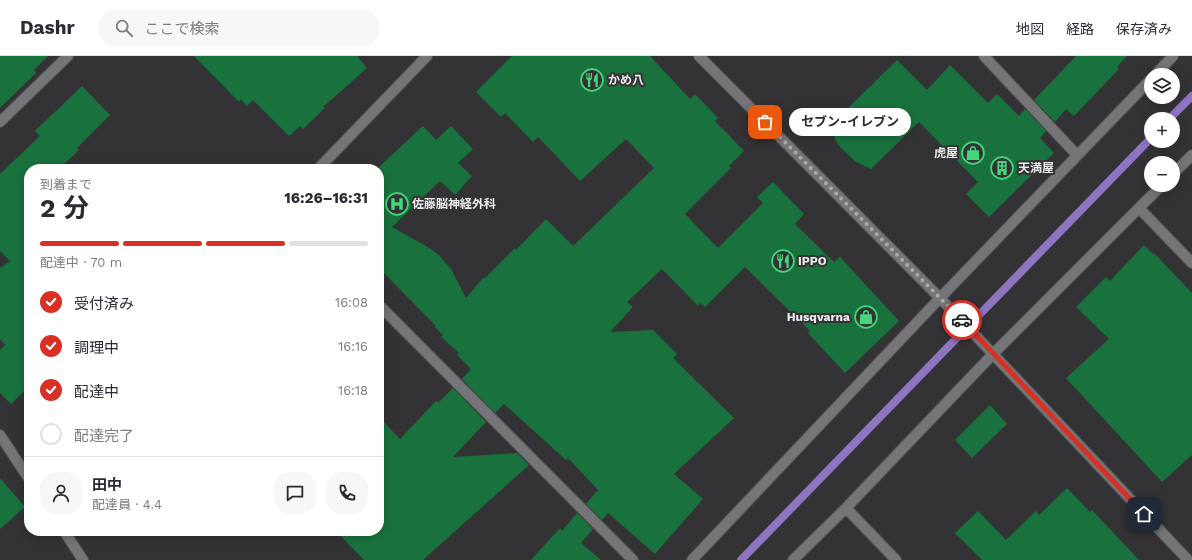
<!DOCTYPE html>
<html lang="ja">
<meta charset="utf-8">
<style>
:root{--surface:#fff;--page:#f7f7f7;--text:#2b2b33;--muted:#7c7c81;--line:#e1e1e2;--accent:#d93025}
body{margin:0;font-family:"Work Sans","Noto Sans JP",sans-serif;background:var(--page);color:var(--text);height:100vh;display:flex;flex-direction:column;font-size:15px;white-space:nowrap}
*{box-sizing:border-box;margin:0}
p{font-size:13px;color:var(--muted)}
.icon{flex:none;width:22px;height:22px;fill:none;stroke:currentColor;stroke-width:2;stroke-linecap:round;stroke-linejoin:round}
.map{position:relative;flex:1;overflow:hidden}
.side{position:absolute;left:24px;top:108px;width:360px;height:372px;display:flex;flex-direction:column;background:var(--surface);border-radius:16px;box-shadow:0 2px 10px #0003}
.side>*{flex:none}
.controls{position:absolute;left:1144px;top:12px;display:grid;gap:8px}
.controls a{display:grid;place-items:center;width:36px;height:36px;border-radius:50%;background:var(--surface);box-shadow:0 2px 10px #0003;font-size:20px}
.pin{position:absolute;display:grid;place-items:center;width:34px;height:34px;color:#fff;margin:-17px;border-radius:8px;box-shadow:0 2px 6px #0006}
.courier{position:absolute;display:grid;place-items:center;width:40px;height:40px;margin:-20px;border:3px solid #d93025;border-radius:50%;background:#fff;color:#222;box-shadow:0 1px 5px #0007}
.bubble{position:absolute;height:28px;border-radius:14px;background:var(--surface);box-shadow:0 2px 10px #0003;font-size:13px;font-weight:700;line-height:28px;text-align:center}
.overview em{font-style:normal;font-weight:700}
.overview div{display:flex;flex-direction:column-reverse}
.overview{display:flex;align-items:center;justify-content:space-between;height:68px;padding:0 16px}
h1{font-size:26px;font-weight:700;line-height:30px}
.bar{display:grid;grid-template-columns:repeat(4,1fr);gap:6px 4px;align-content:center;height:48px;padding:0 16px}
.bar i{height:5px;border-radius:3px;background:var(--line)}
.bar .selected{background:var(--accent)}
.bar p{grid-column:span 4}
.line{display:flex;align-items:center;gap:10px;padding:0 16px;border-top:1px solid var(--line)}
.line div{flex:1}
.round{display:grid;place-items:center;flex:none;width:42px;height:42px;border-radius:16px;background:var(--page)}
ol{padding:0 16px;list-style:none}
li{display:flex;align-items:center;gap:12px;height:44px}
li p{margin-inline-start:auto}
li .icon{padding:4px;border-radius:50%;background:var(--accent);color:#fff;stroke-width:4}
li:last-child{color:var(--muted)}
li i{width:22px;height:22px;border:2px solid var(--line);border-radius:50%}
header{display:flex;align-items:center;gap:24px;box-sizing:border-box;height:56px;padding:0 20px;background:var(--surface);border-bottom:1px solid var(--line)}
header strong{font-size:19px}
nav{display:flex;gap:22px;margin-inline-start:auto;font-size:14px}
.search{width:280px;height:36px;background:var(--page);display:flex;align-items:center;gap:10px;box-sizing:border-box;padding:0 14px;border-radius:16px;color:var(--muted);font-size:15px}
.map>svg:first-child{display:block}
</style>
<header>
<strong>Dashr</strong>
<div class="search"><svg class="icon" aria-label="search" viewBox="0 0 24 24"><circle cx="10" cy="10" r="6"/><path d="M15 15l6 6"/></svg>ここで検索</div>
<nav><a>地図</a><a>経路</a><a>保存済み</a></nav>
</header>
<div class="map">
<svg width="1192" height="504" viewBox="0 0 1192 504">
<rect width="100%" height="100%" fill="#333235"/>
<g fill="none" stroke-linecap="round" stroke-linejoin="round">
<!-- stream -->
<path stroke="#8f74c2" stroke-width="8" d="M 1169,63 L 1192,40
M 741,504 L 1151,82"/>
</g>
<!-- building -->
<path fill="#19723d" d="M 0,0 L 48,0 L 34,14 L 36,17 L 0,52 Z
M 194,0 L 357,0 L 367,12 L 323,51 L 325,52 L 303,73 L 300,70 L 289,80 L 253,44 L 247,50 L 241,43 L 239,46 Z
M 512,0 L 650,0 L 690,43 L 695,38 L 718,62 L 715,65 L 744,95 L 729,110 L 731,112 L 685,158 L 718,192 L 763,147 L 757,141 L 773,126 L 804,158 L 795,168 L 834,206 L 840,201 L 899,265 L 845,317 L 808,277 L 810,275 L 745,211 L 705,251 L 700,247 L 698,250 L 662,213 L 627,246 L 633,251 L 610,276 L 653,274 L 677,298 L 673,302 L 734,362 L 674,418 L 703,443 L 655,498 L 608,457 L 602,464 L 586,448 L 598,434 L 568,402 L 566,404 L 504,348 L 495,357 L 462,323 L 471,313 L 457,299 L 459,297 L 441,281 L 443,279 L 435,271 L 436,270 L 379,212 L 379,111 L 423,70 L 436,84 L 451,70 L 473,93 L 458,107 L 472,120 L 455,139 L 440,125 L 392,171 L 431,193 L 439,199 L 451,213 L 466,242 L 483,222 L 484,223 L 515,192 L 516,194 L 546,163 L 573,190 L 654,112 L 626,83 L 580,125 L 538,81 L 533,86 L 505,57 L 501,61 L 476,36 Z
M 1076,0 L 1127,0 L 1117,11 L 1119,13 L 1074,60 L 1066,53 L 1055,66 L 1034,44 Z
M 897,4 L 927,34 L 950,9 L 988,47 L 997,38 L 1019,60 L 1025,53 L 1046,75 L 1040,82 L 1054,97 L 989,161 L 966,138 L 978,126 L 919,66 L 871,113 L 856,106 L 840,91 L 835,83 L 831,69 Z
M 82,30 L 110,59 L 77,92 L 79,94 L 59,113 L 29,113 L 29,330 L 11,348 L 0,337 L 0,294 L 5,289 L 0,283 L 0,212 L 10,205 L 0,195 L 0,118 L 40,80 L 35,75 Z
M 1144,189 L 1153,198 L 1154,197 L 1192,237 L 1192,399 L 1162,426 L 1066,322 L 1109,283 L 1076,251 L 1106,221 L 1110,225 Z
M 453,332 L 486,366 L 453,401 L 517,397 L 529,409 L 423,504 L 364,504 L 336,475 L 379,475 L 379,361 L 400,383 L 436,345 L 438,347 Z
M 990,349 L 1007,368 L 972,402 L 955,384 Z
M 0,422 L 25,451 L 0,473 Z
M 1067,432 L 1090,456 L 1092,454 L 1139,504 L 982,504 L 955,477 L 978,455 L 1006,484 L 1036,455 L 1039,459 Z
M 577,457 L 593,473 L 581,487 L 601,504 L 531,504 L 560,472 L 562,475 Z"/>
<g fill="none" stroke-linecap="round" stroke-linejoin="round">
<!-- minor casing -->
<g stroke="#504f52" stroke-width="12">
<path id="minor" d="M 699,0 L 940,242 L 1188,504
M 984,0 L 1077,99
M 1155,19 L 1173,0
M 0,66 L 68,0
M 318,113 L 427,0
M 1173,118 L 1192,99
M 1139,152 L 1192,207
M 379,249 L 633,504
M 0,379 L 29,423
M 846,452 L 896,504
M 64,475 L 83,504
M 692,504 L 940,242 L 1151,23
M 793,504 L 846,452 L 993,298 L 1162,129"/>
</g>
<!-- minor -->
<use href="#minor" stroke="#757476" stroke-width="10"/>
</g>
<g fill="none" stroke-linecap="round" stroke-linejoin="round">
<!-- done -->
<path stroke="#aaaaab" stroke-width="4" stroke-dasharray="0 7.2" d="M 765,66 L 962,264"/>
<!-- route -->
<path stroke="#d93025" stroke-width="5" d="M 962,264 L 1144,458"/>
</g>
<!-- icons -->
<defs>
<g id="restaurant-ring" transform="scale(1.15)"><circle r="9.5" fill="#333235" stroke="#43d77b" stroke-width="1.5"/><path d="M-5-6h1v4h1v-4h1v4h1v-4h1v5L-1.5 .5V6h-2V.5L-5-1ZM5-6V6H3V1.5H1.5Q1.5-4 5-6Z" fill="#43d77b"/></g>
<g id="shop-ring" transform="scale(1.15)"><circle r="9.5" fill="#333235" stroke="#43d77b" stroke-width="1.5"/><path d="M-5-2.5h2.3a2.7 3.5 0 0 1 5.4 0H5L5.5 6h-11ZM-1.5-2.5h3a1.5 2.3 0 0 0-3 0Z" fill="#43d77b"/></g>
<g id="building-ring" transform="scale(1.15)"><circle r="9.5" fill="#333235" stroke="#43d77b" stroke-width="1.5"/><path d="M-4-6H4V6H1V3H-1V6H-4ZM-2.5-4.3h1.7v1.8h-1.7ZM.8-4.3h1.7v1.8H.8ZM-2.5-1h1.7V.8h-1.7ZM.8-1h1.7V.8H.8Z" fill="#43d77b"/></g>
<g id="hospital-ring" transform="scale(1.15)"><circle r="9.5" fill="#333235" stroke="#43d77b" stroke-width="1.5"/><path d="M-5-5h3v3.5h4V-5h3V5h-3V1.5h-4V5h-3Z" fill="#43d77b"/></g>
</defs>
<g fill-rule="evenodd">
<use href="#restaurant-ring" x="592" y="24"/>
<use href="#shop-ring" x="973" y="97"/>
<use href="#building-ring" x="1002" y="112"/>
<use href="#hospital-ring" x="397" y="148"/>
<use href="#restaurant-ring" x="783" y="205"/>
<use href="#shop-ring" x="866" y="261"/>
</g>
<g text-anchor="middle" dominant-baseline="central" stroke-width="4" stroke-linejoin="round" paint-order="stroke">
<!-- poi labels -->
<g font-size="12" font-weight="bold" fill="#eaeaeb" stroke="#333235" text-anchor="start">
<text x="608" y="24">かめ八</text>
<text x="958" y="97" text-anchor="end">虎屋</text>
<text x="1018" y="112">天満屋</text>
<text x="412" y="148">佐藤脳神経外科</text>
<text x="798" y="205">IPPO</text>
<text x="850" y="261" text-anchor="end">Husqvarna</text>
</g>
</g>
</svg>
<div class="controls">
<a><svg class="icon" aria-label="layers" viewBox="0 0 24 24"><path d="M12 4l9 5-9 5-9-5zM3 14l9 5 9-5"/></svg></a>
<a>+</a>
<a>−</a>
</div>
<div class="pin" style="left:765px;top:66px;background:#ea580c"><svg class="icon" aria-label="bag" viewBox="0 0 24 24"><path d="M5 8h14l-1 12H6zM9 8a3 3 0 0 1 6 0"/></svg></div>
<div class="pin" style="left:1144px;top:458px;background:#1f2937"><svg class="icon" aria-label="home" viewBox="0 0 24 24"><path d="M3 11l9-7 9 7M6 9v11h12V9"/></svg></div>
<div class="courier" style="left:962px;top:264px"><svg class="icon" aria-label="car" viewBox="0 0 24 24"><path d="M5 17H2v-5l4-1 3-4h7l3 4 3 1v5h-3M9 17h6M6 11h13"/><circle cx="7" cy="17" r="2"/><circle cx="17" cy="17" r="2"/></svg></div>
<div class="bubble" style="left:789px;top:52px;width:122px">セブン-イレブン</div>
<section class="side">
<div class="overview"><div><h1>2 分</h1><p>到着まで</p></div><em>16:26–16:31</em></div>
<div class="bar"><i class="selected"></i><i class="selected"></i><i class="selected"></i><i></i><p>配達中 · 70 m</p></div>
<ol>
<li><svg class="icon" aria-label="check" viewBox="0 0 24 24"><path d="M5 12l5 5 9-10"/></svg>受付済み<p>16:08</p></li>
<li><svg class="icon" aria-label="check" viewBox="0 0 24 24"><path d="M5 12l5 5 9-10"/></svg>調理中<p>16:16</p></li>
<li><svg class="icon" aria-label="check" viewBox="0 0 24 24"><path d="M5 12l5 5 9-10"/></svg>配達中<p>16:18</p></li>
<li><i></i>配達完了</li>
</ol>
<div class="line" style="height:72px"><a class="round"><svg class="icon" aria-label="person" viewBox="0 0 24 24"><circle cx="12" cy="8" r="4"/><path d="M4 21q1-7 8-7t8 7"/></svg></a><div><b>田中</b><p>配達員 · 4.4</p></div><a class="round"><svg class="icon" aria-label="chat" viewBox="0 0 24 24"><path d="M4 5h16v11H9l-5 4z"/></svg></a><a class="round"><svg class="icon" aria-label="phone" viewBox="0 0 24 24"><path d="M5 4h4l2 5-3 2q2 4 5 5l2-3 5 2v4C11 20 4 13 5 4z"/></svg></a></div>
</section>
</div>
